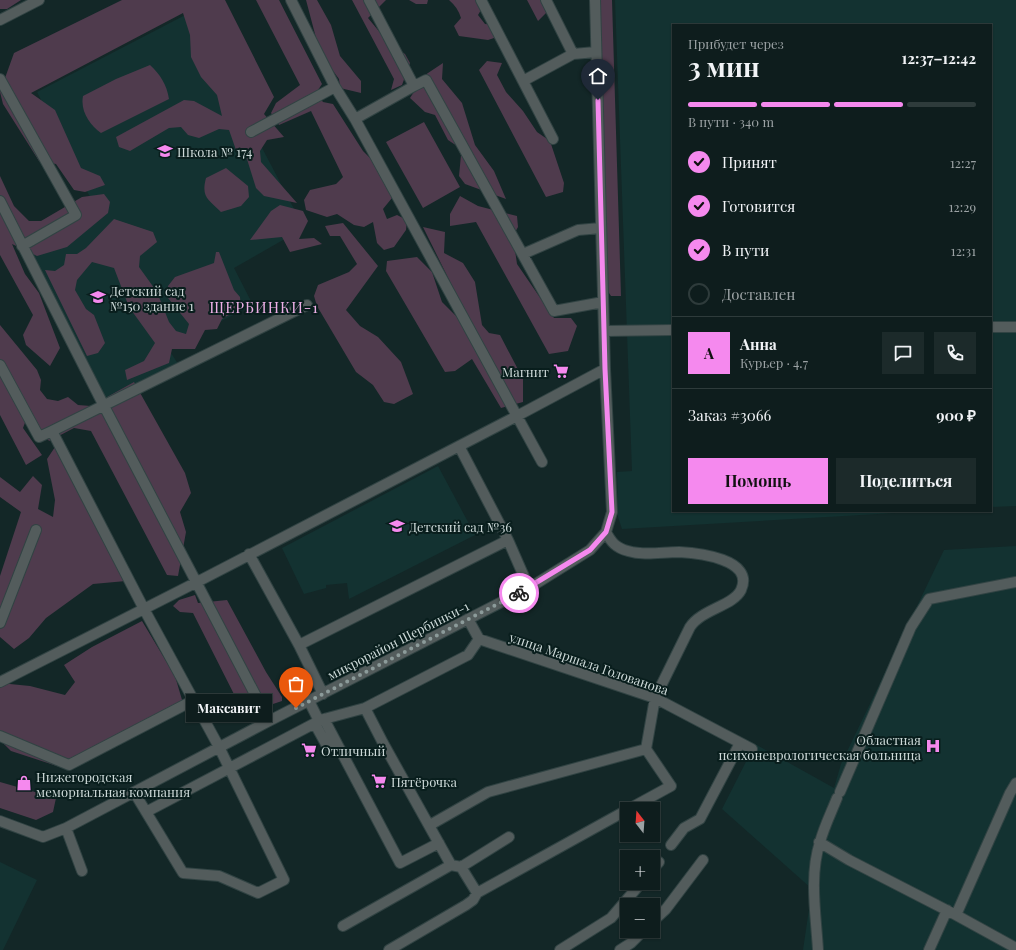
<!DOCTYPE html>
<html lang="ru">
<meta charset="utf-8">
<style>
:root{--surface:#0e1d1d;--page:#1c2a2a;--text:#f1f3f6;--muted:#9ba2a4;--line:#2e3b3b;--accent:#f589ee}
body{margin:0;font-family:"Playfair Display",serif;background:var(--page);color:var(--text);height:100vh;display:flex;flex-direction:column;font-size:15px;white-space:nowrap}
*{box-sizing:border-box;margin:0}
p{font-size:13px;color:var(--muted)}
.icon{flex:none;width:22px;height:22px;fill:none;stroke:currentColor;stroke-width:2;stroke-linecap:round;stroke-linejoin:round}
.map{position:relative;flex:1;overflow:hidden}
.details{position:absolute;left:672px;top:24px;width:320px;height:488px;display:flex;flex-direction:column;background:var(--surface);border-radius:0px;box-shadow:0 1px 3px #0004,0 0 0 1px var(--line)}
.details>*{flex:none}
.needle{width:26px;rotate:343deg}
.tools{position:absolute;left:620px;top:802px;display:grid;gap:8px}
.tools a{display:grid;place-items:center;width:40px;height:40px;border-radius:0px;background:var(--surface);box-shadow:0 1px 3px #0004,0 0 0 1px var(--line);font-size:20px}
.pin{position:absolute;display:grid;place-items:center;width:34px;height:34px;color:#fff;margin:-41px -17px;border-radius:50% 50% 50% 0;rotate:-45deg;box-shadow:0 0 4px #0007}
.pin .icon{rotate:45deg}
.courier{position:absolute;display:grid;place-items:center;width:40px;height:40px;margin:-20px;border:3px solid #f589ee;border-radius:50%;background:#fff;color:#222;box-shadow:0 1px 5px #0007}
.bubble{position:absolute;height:28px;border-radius:0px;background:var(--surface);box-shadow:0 1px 3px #0004,0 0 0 1px var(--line);font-size:13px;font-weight:700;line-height:28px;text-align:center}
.head em{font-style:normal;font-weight:700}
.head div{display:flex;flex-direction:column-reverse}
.head{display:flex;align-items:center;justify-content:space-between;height:68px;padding:0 16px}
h1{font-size:26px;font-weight:700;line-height:30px}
.bar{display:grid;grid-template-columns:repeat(4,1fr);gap:6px 4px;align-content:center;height:48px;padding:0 16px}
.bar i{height:5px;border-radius:3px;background:var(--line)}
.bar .current{background:var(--accent)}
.bar p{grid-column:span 4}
.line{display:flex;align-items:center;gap:10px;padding:0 16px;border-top:1px solid var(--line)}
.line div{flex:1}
.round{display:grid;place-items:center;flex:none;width:42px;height:42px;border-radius:0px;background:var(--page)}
ol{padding:0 16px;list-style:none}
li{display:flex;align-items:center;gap:12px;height:44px}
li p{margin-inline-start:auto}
li .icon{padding:4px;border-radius:50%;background:var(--accent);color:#111;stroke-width:4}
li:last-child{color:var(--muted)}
li i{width:22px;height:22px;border:2px solid var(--line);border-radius:50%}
.cta{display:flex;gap:8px;margin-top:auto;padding:8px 16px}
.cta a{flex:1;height:46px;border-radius:0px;background:var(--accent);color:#111;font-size:16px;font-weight:700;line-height:46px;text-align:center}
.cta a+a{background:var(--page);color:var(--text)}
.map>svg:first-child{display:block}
</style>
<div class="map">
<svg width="1016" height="950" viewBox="0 0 1016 950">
<rect width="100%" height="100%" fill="#132727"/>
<!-- built -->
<path fill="#133231" d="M 615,0 L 1016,0 L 1016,506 L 991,507 L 991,25 L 673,25 L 673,511 L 929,511 L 622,529 L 618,517 L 617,472 L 632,471 Z
M 191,12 L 304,228 L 234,268 L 253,305 L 168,348 L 178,364 L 107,400 L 27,247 L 96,209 L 37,92 Z
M 438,466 L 475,535 L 349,599 L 347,583 L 326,585 L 326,588 L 304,594 L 282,548 Z
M 1016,546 L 1016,950 L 803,950 L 812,889 L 722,809 L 755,744 L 834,788 L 841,764 L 944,550 Z
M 0,862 L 37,880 L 3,950 L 0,950 Z"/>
<!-- green -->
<path fill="#4f3b4d" d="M 0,0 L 21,0 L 7,9 L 0,9 Z
M 122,0 L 225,0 L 274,97 L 264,114 L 284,137 L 267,140 L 260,151 L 261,162 L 297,203 L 264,196 L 256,188 L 246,156 L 236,150 L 229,130 L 219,129 L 199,138 L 188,135 L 181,127 L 169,128 L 130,151 L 119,147 L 116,137 L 184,100 L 194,101 L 222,116 L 217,95 L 201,77 L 191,57 L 190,35 L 183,13 L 31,93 L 55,110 L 81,168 L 100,176 L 105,185 L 85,192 L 74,190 L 56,164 L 39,161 L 3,104 L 0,92 L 14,53 Z
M 256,0 L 279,0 L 322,84 L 316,93 L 323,102 L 333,104 L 363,151 L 394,182 L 396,193 L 383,209 L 387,219 L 397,215 L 407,220 L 406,230 L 394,247 L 384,250 L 377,243 L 373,222 L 364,227 L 354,225 L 337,214 L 327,217 L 306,210 L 304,200 L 310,190 L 336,184 L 343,177 L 311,111 L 279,125 L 271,113 L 276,103 L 300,85 Z
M 306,0 L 317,0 L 331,25 L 340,56 L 361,81 L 361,93 L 340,88 L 339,79 L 320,53 Z
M 352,0 L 386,0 L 368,18 L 387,41 L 405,54 L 410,63 L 402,85 L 391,90 L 394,79 Z
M 409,0 L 428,0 L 427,4 L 416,4 Z
M 449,0 L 487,0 L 478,15 L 485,24 L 501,25 L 494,38 L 488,40 L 459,36 L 454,26 L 461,18 C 459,11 455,5 449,0 Z
M 527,0 L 543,0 L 547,12 L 538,21 Z
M 599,0 L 612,0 L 621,296 L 611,296 L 607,290 Z
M 487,61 L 502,63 L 497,75 L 506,92 L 523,111 L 537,132 L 550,141 L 564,183 L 563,192 L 546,197 L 479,70 Z
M 443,63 L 442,79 L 462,103 L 475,145 L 494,171 L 506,199 L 465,184 L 459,176 L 461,155 L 457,146 L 448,140 L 435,115 L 425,112 L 410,98 L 425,75 Z
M 150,65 C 160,74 167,85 169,99 L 101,133 C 90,125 80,111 83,96 L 116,79 Z
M 424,122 L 460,187 L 423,208 L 386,142 Z
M 226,168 L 248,186 L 249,197 L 241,206 L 221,212 C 208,199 201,197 206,178 Z
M 0,176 L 14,206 L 29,221 L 41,221 L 82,197 L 104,194 L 110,202 L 108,213 L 67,247 L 37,256 L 12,244 L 25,274 L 39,293 L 60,348 L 50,366 L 26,345 L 23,335 L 33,315 L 0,255 Z
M 460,196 L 478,206 L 517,216 L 518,227 L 513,236 L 517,264 L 554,318 L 571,318 L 577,326 L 568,351 L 549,354 L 476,222 L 450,226 L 450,214 Z
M 280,205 L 303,211 L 308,221 L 299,239 L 314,238 L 322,244 L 290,252 L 282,237 L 250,240 L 271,211 Z
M 114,219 L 153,232 L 157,242 L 140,256 L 139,267 L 157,292 L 169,322 L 176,331 L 186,334 L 189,324 L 168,298 L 168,286 L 175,277 L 214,263 L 216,252 L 219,252 L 234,290 L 240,297 L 241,308 L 222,319 L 217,329 L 205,330 L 195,349 L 172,349 L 169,363 L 127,380 L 125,370 L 144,361 L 155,343 L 129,307 L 114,268 L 92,262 L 77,280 L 75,290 L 86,309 L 94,315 L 105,343 L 98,353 L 87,356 L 45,270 L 55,271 L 64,265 L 66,254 L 77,254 L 86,248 Z
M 343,223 L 378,266 L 346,310 L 360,326 L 378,337 L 401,362 L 413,394 L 394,404 L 384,402 L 373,385 L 356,372 L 317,306 L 314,296 L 318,285 L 349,272 L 357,264 L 340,236 L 330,236 L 325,226 Z
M 423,227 L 445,232 L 444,253 L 463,263 L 475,282 L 482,325 L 489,333 L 500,335 L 523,379 L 523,402 L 501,408 L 472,359 L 455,371 L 445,372 L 386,271 L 387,261 L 417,257 L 432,272 L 442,302 L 458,318 L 466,314 Z
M 0,325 L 37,370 L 41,380 L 40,390 L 47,399 L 58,401 L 68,397 L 78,405 L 91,406 L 134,382 L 185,473 L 191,493 L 180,512 L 186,532 L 178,576 L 167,575 L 91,431 L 74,428 L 49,441 L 29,412 L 23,428 L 42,455 L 26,465 L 0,415 Z
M 61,438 L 126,581 L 93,584 L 46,618 L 29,638 L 14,649 L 0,637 L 0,576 L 21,512 L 0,497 L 0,477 L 20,492 L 33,476 L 42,485 L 38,509 L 53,517 L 55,500 L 47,459 Z
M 195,595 L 198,603 L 227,600 L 266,672 L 282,697 L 282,701 L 273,704 L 249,694 L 243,712 L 193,613 L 180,612 L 173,606 L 179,600 Z
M 142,621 L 175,676 L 185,710 L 60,767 L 11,751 L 0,740 L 0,683 L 30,686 L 65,695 L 75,682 L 64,665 L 92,647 Z
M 0,782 L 56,798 L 53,812 L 36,820 L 0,808 Z"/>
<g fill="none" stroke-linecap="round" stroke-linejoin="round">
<!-- minor casing -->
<g stroke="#314343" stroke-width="12">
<path id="minor" d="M 291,0 L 335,87 L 355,119 L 542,462
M 369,0 L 414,86 L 426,80 L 554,311 L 603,302
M 481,0 L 553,139
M 546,0 L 573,54 L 596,52
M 0,20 L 39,0
M 0,79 L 76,215 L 22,246
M 523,81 L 573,54
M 355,119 L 414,86
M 251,132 L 335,87
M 0,201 L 104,406 L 269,721
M 523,254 L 578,230 L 601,228
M 991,327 L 1016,327
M 604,331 L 673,330
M 0,365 L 39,437 L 52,431
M 459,446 L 508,540 L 529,588
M 249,554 L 299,645 L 323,694
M 468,619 L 479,639 L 655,698 L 752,749
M 0,623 L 36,530
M 299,645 L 508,540
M 0,682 L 197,582 L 517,416 L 605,369
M 365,708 L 383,743 L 451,865 L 461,867 L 477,893 L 473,900 L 466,905 L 389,950
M 324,719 L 365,708 L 468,655 L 479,639
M 319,721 L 324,719 L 400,863 L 439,843
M 315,724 L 326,744 L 341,752
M 0,736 L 69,765 L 194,700
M 134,792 L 183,873 L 219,876 L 258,893 L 284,880 L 219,747 L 144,609 L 52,431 L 307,305
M 840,792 L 911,627 L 929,599 L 1016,582
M 629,809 L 671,786 L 646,749
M 146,812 L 319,721 L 309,701
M 0,821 L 43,837 L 66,828 L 269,721 L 529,588 L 590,550 L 606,532 L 612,512 L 605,369 L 595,0
M 430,825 L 488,792 L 646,749 L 655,698 L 690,627 C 702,609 733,606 741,590 C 755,559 698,553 679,552 C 662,552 644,556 628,551 C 616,548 611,542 606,532
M 66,828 L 82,871
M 819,842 L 849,860 L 956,915 L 1016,948
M 671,845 L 684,828 L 700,819 L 740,743
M 461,867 L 509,837
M 653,869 L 659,862
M 477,893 L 627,810
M 956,915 L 1010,793 L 1016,783
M 653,921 L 666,909 L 703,860
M 343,926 L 451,865
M 560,950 L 611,918 L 641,883
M 620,950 L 631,943 L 643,931
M 818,950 C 816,915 809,876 820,842 C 824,827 831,813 837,798
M 929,950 L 947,910"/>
</g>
<!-- minor -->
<use href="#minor" stroke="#535c5c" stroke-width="10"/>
</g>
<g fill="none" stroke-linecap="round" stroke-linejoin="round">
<!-- done -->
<path stroke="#8c9b9a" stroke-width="4" stroke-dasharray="0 7.2" d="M 296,708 L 519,593"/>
<!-- route -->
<path stroke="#f589ee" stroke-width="5" d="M 519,593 L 590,550 L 606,532 L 612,512 L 605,369 L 598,100"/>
</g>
<!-- icons -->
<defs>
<g id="school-bare" transform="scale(1.2)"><path d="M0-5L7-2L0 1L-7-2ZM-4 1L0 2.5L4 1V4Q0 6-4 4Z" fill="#f589ee" stroke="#091e1d" stroke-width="2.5" paint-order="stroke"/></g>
<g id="supermarket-bare" transform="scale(1.2)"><path d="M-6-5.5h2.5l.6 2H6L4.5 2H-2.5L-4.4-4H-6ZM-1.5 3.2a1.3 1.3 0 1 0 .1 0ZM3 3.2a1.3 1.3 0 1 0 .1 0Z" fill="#f589ee" stroke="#091e1d" stroke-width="2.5" paint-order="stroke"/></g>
<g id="hospital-bare" transform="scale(1.2)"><path d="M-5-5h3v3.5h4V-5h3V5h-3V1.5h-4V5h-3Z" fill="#f589ee" stroke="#091e1d" stroke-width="2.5" paint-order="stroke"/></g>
<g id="shop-bare" transform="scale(1.2)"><path d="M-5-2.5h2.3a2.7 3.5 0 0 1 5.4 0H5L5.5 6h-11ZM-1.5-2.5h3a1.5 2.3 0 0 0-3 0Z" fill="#f589ee" stroke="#091e1d" stroke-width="2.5" paint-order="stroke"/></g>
</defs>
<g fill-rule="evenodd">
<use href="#school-bare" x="165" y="151"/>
<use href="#school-bare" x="98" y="297"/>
<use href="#supermarket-bare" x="561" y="371"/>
<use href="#school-bare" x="397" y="526"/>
<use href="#hospital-bare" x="933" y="746"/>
<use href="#supermarket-bare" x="309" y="750"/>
<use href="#supermarket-bare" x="379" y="781"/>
<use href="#shop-bare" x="24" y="783"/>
</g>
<g text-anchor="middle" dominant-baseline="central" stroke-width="4" stroke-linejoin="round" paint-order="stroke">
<!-- poi labels -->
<g font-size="13" fill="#cdd9d8" stroke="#091e1d" text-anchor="start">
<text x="177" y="151">Школа № 174</text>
<text x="110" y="290">Детский сад<tspan x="110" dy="15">№150 здание 1</tspan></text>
<text x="549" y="371" text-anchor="end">Магнит</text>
<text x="409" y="526">Детский сад №36</text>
<text x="921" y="739" text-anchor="end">Областная<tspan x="921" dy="15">психоневрологическая больница</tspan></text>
<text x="321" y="750">Отличный</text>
<text x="36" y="776">Нижегородская<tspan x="36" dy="15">мемориальная компания</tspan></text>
<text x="391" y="781">Пятёрочка</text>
</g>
<!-- street labels -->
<g font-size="13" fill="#cdd9d8" stroke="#091e1d">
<text transform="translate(398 640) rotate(-27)">микрорайон Щербинки-1</text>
<text transform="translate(589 663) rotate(19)">улица Маршала Голованова</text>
</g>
<!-- quarter labels -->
<g font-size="15" letter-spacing="1" fill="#edb0e7" stroke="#091e1d">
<text x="264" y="307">ЩЕРБИНКИ-1</text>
</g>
</g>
</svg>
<div class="tools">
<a><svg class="needle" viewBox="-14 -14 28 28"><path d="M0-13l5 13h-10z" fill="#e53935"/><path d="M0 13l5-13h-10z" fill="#9ba2a4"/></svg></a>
<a>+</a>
<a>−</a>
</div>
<div class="pin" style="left:296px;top:708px;background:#ea580c"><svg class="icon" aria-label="bag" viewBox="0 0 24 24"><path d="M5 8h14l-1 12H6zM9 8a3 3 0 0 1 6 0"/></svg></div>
<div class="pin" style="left:598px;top:100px;background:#1f2937"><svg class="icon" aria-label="home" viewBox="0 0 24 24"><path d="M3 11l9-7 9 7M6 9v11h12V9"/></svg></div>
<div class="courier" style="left:519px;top:593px"><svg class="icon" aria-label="bike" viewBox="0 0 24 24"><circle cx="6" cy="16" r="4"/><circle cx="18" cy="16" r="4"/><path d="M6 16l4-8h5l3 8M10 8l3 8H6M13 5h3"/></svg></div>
<div class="bubble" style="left:186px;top:694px;width:86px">Максавит</div>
<section class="details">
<div class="head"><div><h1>3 мин</h1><p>Прибудет через</p></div><em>12:37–12:42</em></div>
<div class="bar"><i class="current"></i><i class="current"></i><i class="current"></i><i></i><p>В пути · 340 m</p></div>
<ol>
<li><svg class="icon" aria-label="check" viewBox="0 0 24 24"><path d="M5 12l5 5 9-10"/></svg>Принят<p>12:27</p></li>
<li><svg class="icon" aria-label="check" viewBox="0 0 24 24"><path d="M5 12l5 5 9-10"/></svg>Готовится<p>12:29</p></li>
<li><svg class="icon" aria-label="check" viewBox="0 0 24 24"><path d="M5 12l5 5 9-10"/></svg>В пути<p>12:31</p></li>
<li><i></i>Доставлен</li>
</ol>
<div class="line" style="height:72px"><b class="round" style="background:var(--accent);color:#111">А</b><div><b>Анна</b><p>Курьер · 4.7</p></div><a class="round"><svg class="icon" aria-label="chat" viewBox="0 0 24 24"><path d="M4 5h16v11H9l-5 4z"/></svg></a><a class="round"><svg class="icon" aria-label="phone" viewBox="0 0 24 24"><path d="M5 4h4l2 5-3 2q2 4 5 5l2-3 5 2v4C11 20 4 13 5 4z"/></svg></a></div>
<div class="line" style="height:52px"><div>Заказ #3066</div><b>900 ₽</b></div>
<div class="cta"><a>Помощь</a><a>Поделиться</a></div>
</section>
</div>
